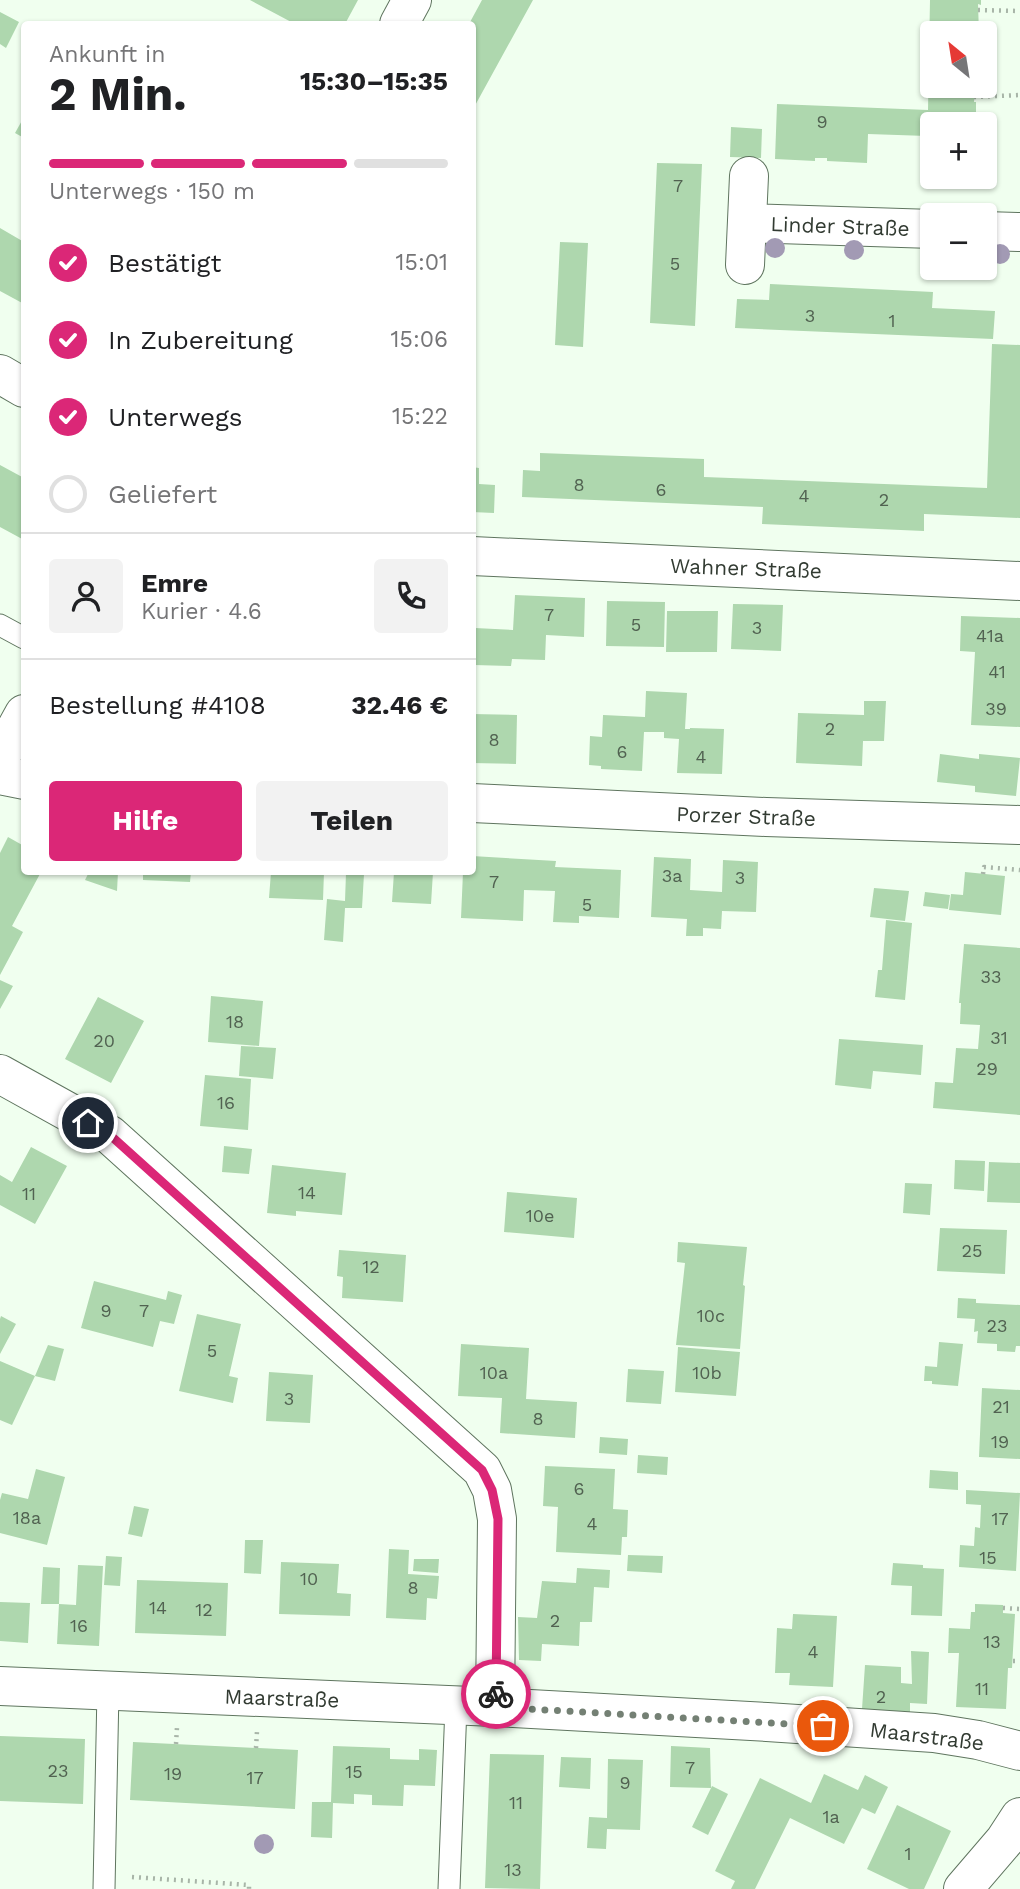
<!DOCTYPE html>
<html lang="de">
<meta charset="utf-8">
<style>
:root{--surface:#fff;--page:#f2f2f2;--text:#202124;--muted:#757577;--line:#e0e0e0;--accent:#db2777}
body{margin:0;font-family:"Work Sans",sans-serif;background:var(--page);color:var(--text);height:100vh;display:flex;flex-direction:column;font-size:26px;white-space:nowrap}
*{box-sizing:border-box;margin:0}
p{font-size:23px;color:var(--muted)}
.icon{flex:none;width:38px;height:38px;fill:none;stroke:currentColor;stroke-width:2;stroke-linecap:round;stroke-linejoin:round}
.map{position:relative;flex:1;overflow:hidden}
.details{position:absolute;left:21px;top:21px;width:455px;height:854px;display:flex;flex-direction:column;background:var(--surface);border-radius:7px;box-shadow:0 2px 5px #0004}
.details>*{flex:none}
.needle{width:46px;rotate:330deg}
.tools{position:absolute;left:920px;top:21px;display:grid;gap:14px}
.tools a{display:grid;place-items:center;width:77px;height:77px;border-radius:7px;background:var(--surface);box-shadow:0 2px 5px #0004;font-size:35px}
.pin{position:absolute;display:grid;place-items:center;width:60px;height:60px;color:#fff;margin:-30px;border:4px solid #fff;border-radius:50%;box-shadow:0 2px 7px #0007}
.courier{position:absolute;display:grid;place-items:center;width:70px;height:70px;margin:-35px;border:5px solid #db2777;border-radius:50%;background:#fff;color:#222;box-shadow:0 2px 9px #0007}
.overview em{font-style:normal;font-weight:700}
.overview div{display:flex;flex-direction:column-reverse}
.overview{display:flex;align-items:center;justify-content:space-between;height:119px;padding:0 28px}
h1{font-size:46px;font-weight:700;line-height:52px}
.bar{display:grid;grid-template-columns:repeat(4,1fr);gap:10px 7px;align-content:center;height:84px;padding:0 28px}
.bar i{height:9px;border-radius:5px;background:var(--line)}
.bar .active{background:var(--accent)}
.bar p{grid-column:span 4}
.line{display:flex;align-items:center;gap:18px;padding:0 28px;border-top:2px solid var(--line)}
.line div{flex:1}
.round{display:grid;place-items:center;flex:none;width:74px;height:74px;border-radius:7px;background:var(--page)}
ol{padding:0 28px;list-style:none}
li{display:flex;align-items:center;gap:21px;height:77px}
li p{margin-inline-start:auto}
li .icon{padding:7px;border-radius:50%;background:var(--accent);color:#fff;stroke-width:4}
li:last-child{color:var(--muted)}
li i{width:38px;height:38px;border:4px solid var(--line);border-radius:50%}
.button{display:flex;gap:14px;margin-top:auto;padding:14px 28px}
.button a{flex:1;height:80px;border-radius:7px;background:var(--accent);color:#fff;font-size:28px;font-weight:700;line-height:80px;text-align:center}
.button a+a{background:var(--page);color:var(--text)}
.map>svg:first-child{display:block}
</style>
<div class="map">
<svg width="1020" height="1889" viewBox="0 0 1020 1889">
<rect width="100%" height="100%" fill="#f0ffef"/>
<!-- building -->
<path fill="#aed7ae" d="M 250,0 L 358,0 L 345,24 L 295,24 Z
M 482,0 L 533,0 L 472,111 L 472,24 L 469,24 Z
M 930,0 L 981,0 L 981,5 L 978,4 L 979,33 L 933,33 L 933,86 L 977,86 L 977,90 L 975,90 L 974,102 L 976,102 L 976,120 L 972,120 L 972,124 L 933,124 L 933,139 L 928,139 L 927,136 L 868,134 L 867,163 L 827,161 L 827,158 L 815,158 L 815,161 L 775,159 L 777,104 L 928,110 Z
M 0,12 L 19,22 L 6,48 L 0,44 Z
M 24,117 L 24,138 L 15,133 Z
M 731,127 L 762,129 L 761,158 L 730,157 Z
M 657,163 L 702,164 L 695,326 L 650,323 Z
M 0,228 L 24,242 L 24,304 L 0,291 Z
M 560,242 L 588,243 L 583,347 L 555,345 Z
M 770,284 L 933,292 L 932,308 L 995,311 L 993,339 L 735,328 L 737,299 L 769,300 Z
M 992,344 L 1020,345 L 1020,518 L 924,514 L 924,531 L 762,524 L 763,507 L 522,497 L 523,470 L 540,471 L 540,453 L 704,459 L 704,477 L 987,488 Z
M 0,465 L 24,478 L 24,540 L 0,527 Z
M 472,467 L 479,468 L 479,484 L 495,485 L 494,513 L 472,512 Z
M 472,593 L 476,593 L 475,628 L 513,630 L 515,595 L 585,598 L 584,637 L 546,635 L 545,660 L 512,659 L 511,666 L 474,665 Z
M 607,601 L 665,602 L 664,647 L 606,646 Z
M 733,604 L 783,605 L 781,651 L 731,649 Z
M 667,611 L 718,611 L 717,652 L 666,652 Z
M 961,616 L 1020,618 L 1020,727 L 971,725 L 975,652 L 960,651 Z
M 646,691 L 687,693 L 685,729 L 690,729 L 690,728 L 724,729 L 722,774 L 677,773 L 679,739 L 664,738 L 664,732 L 644,732 L 642,771 L 601,769 L 601,766 L 589,765 L 590,736 L 602,737 L 603,715 L 645,717 Z
M 864,701 L 886,701 L 884,741 L 863,741 L 862,766 L 796,763 L 798,713 L 864,715 Z
M 472,714 L 517,715 L 516,764 L 472,763 Z
M 940,754 L 979,759 L 979,754 L 1020,758 L 1016,796 L 975,792 L 975,786 L 937,782 Z
M 8,837 L 24,846 L 24,872 L 41,872 L 12,926 L 23,932 L 0,975 L 0,853 Z
M 472,856 L 556,861 L 555,867 L 621,870 L 619,918 L 579,916 L 579,923 L 553,922 L 555,891 L 524,890 L 523,921 L 461,918 L 463,872 L 472,872 Z
M 654,857 L 691,859 L 690,890 L 722,892 L 723,860 L 758,862 L 756,912 L 722,911 L 721,929 L 703,928 L 703,936 L 686,936 L 687,919 L 651,917 Z
M 89,872 L 118,872 L 117,891 L 85,880 Z
M 143,872 L 191,872 L 190,882 L 143,880 Z
M 271,872 L 324,872 L 323,900 L 269,898 Z
M 394,872 L 433,872 L 431,904 L 392,902 Z
M 965,872 L 1005,876 L 1001,915 L 949,910 L 951,894 L 963,895 Z
M 346,873 L 364,874 L 362,908 L 345,908 L 343,942 L 324,940 L 327,899 L 345,901 Z
M 874,888 L 909,891 L 905,921 L 870,917 Z
M 925,892 L 950,895 L 948,909 L 923,906 Z
M 886,920 L 912,923 L 905,1000 L 875,997 L 878,970 L 882,970 Z
M 964,944 L 1020,948 L 1020,1115 L 933,1108 L 935,1082 L 953,1083 L 956,1048 L 978,1049 L 980,1025 L 960,1024 L 961,1003 L 959,1003 Z
M 0,980 L 13,986 L 0,1009 Z
M 211,996 L 263,1001 L 259,1046 L 208,1042 Z
M 98,997 L 144,1021 L 111,1083 L 65,1059 Z
M 839,1039 L 923,1045 L 921,1075 L 873,1071 L 871,1089 L 835,1085 Z
M 241,1046 L 276,1048 L 273,1079 L 239,1076 Z
M 205,1075 L 251,1079 L 248,1130 L 200,1126 Z
M 224,1146 L 252,1149 L 249,1174 L 222,1172 Z
M 31,1147 L 67,1166 L 35,1224 L 0,1205 L 0,1175 L 12,1182 Z
M 955,1160 L 985,1161 L 984,1191 L 954,1189 Z
M 989,1162 L 1020,1163 L 1020,1203 L 987,1202 Z
M 272,1165 L 346,1173 L 342,1215 L 296,1211 L 296,1216 L 267,1213 Z
M 905,1183 L 932,1184 L 930,1215 L 903,1213 Z
M 507,1192 L 577,1198 L 574,1238 L 504,1232 Z
M 940,1228 L 1007,1230 L 1005,1274 L 937,1271 Z
M 678,1242 L 747,1247 L 743,1285 L 745,1286 L 740,1349 L 676,1345 L 685,1263 L 677,1262 Z
M 339,1250 L 406,1255 L 403,1302 L 342,1298 L 343,1277 L 337,1276 Z
M 94,1281 L 166,1300 L 168,1291 L 182,1295 L 174,1324 L 160,1321 L 153,1347 L 81,1328 Z
M 958,1298 L 976,1299 L 976,1303 L 1020,1305 L 1020,1346 L 1016,1346 L 1015,1352 L 997,1351 L 997,1344 L 977,1343 L 978,1331 L 974,1332 L 975,1319 L 957,1318 Z
M 197,1314 L 241,1324 L 229,1376 L 238,1378 L 233,1403 L 179,1391 Z
M 1,1316 L 16,1324 L 0,1354 L 0,1319 Z
M 939,1342 L 963,1344 L 958,1386 L 932,1384 L 932,1381 L 924,1381 L 925,1366 L 937,1367 Z
M 461,1344 L 529,1348 L 526,1399 L 577,1402 L 575,1438 L 500,1433 L 502,1398 L 458,1396 Z
M 48,1345 L 64,1349 L 55,1381 L 35,1376 Z
M 678,1347 L 740,1352 L 736,1396 L 675,1392 Z
M 0,1361 L 35,1376 L 12,1425 L 0,1420 Z
M 628,1369 L 664,1371 L 661,1404 L 626,1402 Z
M 269,1372 L 313,1375 L 310,1423 L 266,1421 Z
M 982,1388 L 1020,1390 L 1020,1459 L 979,1457 Z
M 600,1437 L 628,1439 L 627,1455 L 599,1453 Z
M 638,1455 L 668,1457 L 667,1475 L 637,1473 Z
M 545,1466 L 615,1469 L 613,1509 L 628,1510 L 627,1537 L 622,1537 L 621,1555 L 556,1552 L 558,1507 L 543,1506 Z
M 36,1469 L 65,1477 L 47,1545 L 0,1533 L 0,1500 L 2,1493 L 28,1499 Z
M 930,1470 L 958,1472 L 958,1490 L 929,1488 Z
M 966,1490 L 1020,1493 L 1016,1571 L 959,1567 L 960,1545 L 974,1546 L 975,1527 L 980,1528 L 981,1505 L 966,1504 Z
M 134,1506 L 149,1509 L 142,1537 L 128,1534 Z
M 245,1540 L 263,1540 L 261,1574 L 244,1573 Z
M 389,1549 L 409,1550 L 408,1574 L 439,1576 L 437,1599 L 427,1598 L 426,1620 L 386,1618 Z
M 628,1555 L 663,1556 L 662,1573 L 627,1571 Z
M 106,1556 L 122,1557 L 120,1586 L 104,1585 Z
M 414,1559 L 439,1559 L 438,1573 L 413,1571 Z
M 281,1562 L 339,1564 L 337,1593 L 351,1594 L 350,1616 L 279,1614 Z
M 893,1563 L 923,1565 L 923,1568 L 944,1569 L 942,1616 L 911,1615 L 912,1586 L 891,1585 Z
M 78,1565 L 103,1566 L 99,1646 L 57,1644 L 59,1604 L 76,1605 Z
M 43,1567 L 60,1568 L 59,1604 L 41,1604 Z
M 577,1568 L 610,1570 L 609,1588 L 594,1587 L 592,1622 L 580,1622 L 579,1646 L 542,1644 L 541,1661 L 519,1660 L 518,1617 L 537,1618 L 542,1581 L 576,1583 Z
M 137,1580 L 228,1583 L 226,1636 L 135,1633 Z
M 0,1602 L 30,1603 L 28,1643 L 0,1641 Z
M 975,1604 L 1003,1605 L 1003,1613 L 1015,1614 L 1012,1668 L 1008,1668 L 1006,1709 L 956,1707 L 959,1653 L 948,1653 L 949,1628 L 970,1629 L 971,1612 L 975,1612 Z
M 793,1614 L 837,1616 L 833,1687 L 789,1685 L 790,1673 L 775,1673 L 777,1628 L 792,1629 Z
M 911,1651 L 929,1652 L 927,1704 L 910,1703 L 910,1712 L 862,1709 L 865,1665 L 901,1667 L 901,1683 L 912,1684 Z
M 0,1736 L 85,1739 L 83,1804 L 0,1801 Z
M 133,1742 L 298,1750 L 295,1809 L 130,1800 Z
M 333,1746 L 390,1748 L 390,1759 L 419,1760 L 419,1749 L 437,1750 L 435,1786 L 404,1785 L 403,1806 L 372,1805 L 372,1795 L 354,1794 L 354,1804 L 333,1803 L 332,1838 L 311,1837 L 312,1802 L 331,1802 Z
M 671,1746 L 710,1748 L 711,1788 L 670,1787 Z
M 490,1754 L 544,1755 L 540,1889 L 485,1888 Z
M 561,1757 L 591,1758 L 590,1789 L 559,1787 Z
M 608,1759 L 643,1760 L 640,1830 L 607,1829 L 606,1849 L 587,1848 L 589,1817 L 607,1818 Z
M 824,1774 L 858,1790 L 865,1775 L 888,1787 L 875,1814 L 862,1808 L 844,1844 L 790,1818 L 755,1889 L 731,1889 L 735,1881 L 715,1871 L 760,1778 L 811,1803 Z
M 712,1786 L 728,1794 L 708,1835 L 692,1827 Z
M 897,1805 L 951,1831 L 924,1889 L 909,1889 L 867,1869 Z"/>
<g fill="none" stroke-linecap="round" stroke-linejoin="round">
<!-- lane casing -->
<g stroke="#5f755f" stroke-width="23">
<path id="lane" d="M 0,625 L 24,638
M 104,1889 L 108,1690
M 449,1889 L 456,1706"/>
</g>
<!-- street casing -->
<g stroke="#5f755f" stroke-width="40">
<path id="street" d="M 399,24 L 412,0
M 747,223 L 933,229
M 985,231 L 1020,232
M 745,265 L 749,176
M 0,374 L 24,388
M 472,556 L 1020,581
M 0,758 L 24,714
M 0,775 L 24,780
M 472,803 L 766,817 L 1020,825
M 0,1074 L 110,1135 L 482,1470 L 492,1490 L 497,1519 L 495,1707
M 0,1686 L 495,1707 L 767,1722 L 934,1733 L 978,1740 L 1020,1751
M 963,1889 L 1005,1840 L 1020,1817"/>
</g>
<!-- path -->
<path stroke="#a8b5a8" stroke-width="4.5" stroke-dasharray="2 5" stroke-linecap="butt" d="M 978,10 L 1020,11
M 974,97 L 1020,95
M 983,874 L 984,867 L 1020,870
M 1003,1608 L 1020,1609
M 1013,1661 L 1020,1661
M 176,1744 L 177,1727
M 256,1748 L 257,1731
M 132,1877 L 249,1885 L 249,1889"/>
<!-- lane -->
<use href="#lane" stroke="#fff" stroke-width="21"/>
<!-- street -->
<use href="#street" stroke="#fff" stroke-width="38"/>
</g>
<!-- trees -->
<g fill="#a29ab4">
<circle cx="775" cy="248" r="10"/>
<circle cx="854" cy="250" r="10"/>
<circle cx="1000" cy="254" r="10"/>
<circle cx="264" cy="1844" r="10"/>
</g>
<g fill="none" stroke-linecap="round" stroke-linejoin="round">
<!-- done -->
<path stroke="#748074" stroke-width="7" stroke-dasharray="0 12.6" d="M 496,1694 L 495,1707 L 823,1726"/>
<!-- route -->
<path stroke="#db2777" stroke-width="9" d="M 88,1123 L 110,1135 L 482,1470 L 492,1490 L 498,1519 L 496,1694"/>
</g>
<g text-anchor="middle" dominant-baseline="central" stroke-width="7" stroke-linejoin="round" paint-order="stroke">
<!-- number labels -->
<g font-size="18" fill="#516251">
<text x="822" y="121">9</text>
<text x="678" y="185">7</text>
<text x="675" y="263">5</text>
<text x="810" y="315">3</text>
<text x="892" y="320">1</text>
<text x="579" y="484">8</text>
<text x="661" y="489">6</text>
<text x="804" y="495">4</text>
<text x="884" y="499">2</text>
<text x="549" y="614">7</text>
<text x="636" y="624">5</text>
<text x="757" y="627">3</text>
<text x="990" y="635">41a</text>
<text x="997" y="671">41</text>
<text x="996" y="708">39</text>
<text x="830" y="728">2</text>
<text x="494" y="739">8</text>
<text x="622" y="751">6</text>
<text x="701" y="756">4</text>
<text x="672" y="875">3a</text>
<text x="740" y="877">3</text>
<text x="494" y="881">7</text>
<text x="587" y="904">5</text>
<text x="991" y="976">33</text>
<text x="235" y="1021">18</text>
<text x="999" y="1037">31</text>
<text x="104" y="1040">20</text>
<text x="987" y="1068">29</text>
<text x="226" y="1102">16</text>
<text x="307" y="1192">14</text>
<text x="29" y="1193">11</text>
<text x="540" y="1215">10e</text>
<text x="972" y="1250">25</text>
<text x="371" y="1266">12</text>
<text x="106" y="1310">9</text>
<text x="144" y="1310">7</text>
<text x="711" y="1315">10c</text>
<text x="997" y="1325">23</text>
<text x="212" y="1350">5</text>
<text x="494" y="1372">10a</text>
<text x="707" y="1372">10b</text>
<text x="289" y="1398">3</text>
<text x="1001" y="1406">21</text>
<text x="538" y="1418">8</text>
<text x="1000" y="1441">19</text>
<text x="579" y="1488">6</text>
<text x="27" y="1517">18a</text>
<text x="1000" y="1518">17</text>
<text x="592" y="1523">4</text>
<text x="988" y="1557">15</text>
<text x="309" y="1578">10</text>
<text x="413" y="1587">8</text>
<text x="158" y="1607">14</text>
<text x="204" y="1609">12</text>
<text x="555" y="1620">2</text>
<text x="79" y="1625">16</text>
<text x="992" y="1641">13</text>
<text x="813" y="1651">4</text>
<text x="982" y="1688">11</text>
<text x="881" y="1696">2</text>
<text x="690" y="1767">7</text>
<text x="58" y="1770">23</text>
<text x="354" y="1771">15</text>
<text x="173" y="1773">19</text>
<text x="255" y="1777">17</text>
<text x="625" y="1782">9</text>
<text x="516" y="1802">11</text>
<text x="831" y="1816">1a</text>
<text x="908" y="1853">1</text>
<text x="513" y="1869">13</text>
</g>
<!-- street labels -->
<g font-size="21" fill="#323b32" stroke="#fff">
<text transform="translate(840 226) rotate(2)">Linder Straße</text>
<text transform="translate(746 568) rotate(2)">Wahner Straße</text>
<text transform="translate(746 816) rotate(2)">Porzer Straße</text>
<text transform="translate(282 1698) rotate(2)">Maarstraße</text>
<text transform="translate(927 1736) rotate(7)">Maarstraße</text>
</g>
</g>
</svg>
<div class="tools">
<a><svg class="needle" viewBox="-14 -14 28 28"><path d="M0-13l5 13h-10z" fill="#e53935"/><path d="M0 13l5-13h-10z" fill="#757577"/></svg></a>
<a>+</a>
<a>−</a>
</div>
<div class="pin" style="left:823px;top:1726px;background:#ea580c"><svg class="icon" aria-label="bag" viewBox="0 0 24 24"><path d="M5 8h14l-1 12H6zM9 8a3 3 0 0 1 6 0"/></svg></div>
<div class="pin" style="left:88px;top:1123px;background:#1f2937"><svg class="icon" aria-label="home" viewBox="0 0 24 24"><path d="M3 11l9-7 9 7M6 9v11h12V9"/></svg></div>
<div class="courier" style="left:496px;top:1694px"><svg class="icon" aria-label="bike" viewBox="0 0 24 24"><circle cx="6" cy="16" r="4"/><circle cx="18" cy="16" r="4"/><path d="M6 16l4-8h5l3 8M10 8l3 8H6M13 5h3"/></svg></div>
<section class="details">
<div class="overview"><div><h1>2 Min.</h1><p>Ankunft in</p></div><em>15:30–15:35</em></div>
<div class="bar"><i class="active"></i><i class="active"></i><i class="active"></i><i></i><p>Unterwegs · 150 m</p></div>
<ol>
<li><svg class="icon" aria-label="check" viewBox="0 0 24 24"><path d="M5 12l5 5 9-10"/></svg>Bestätigt<p>15:01</p></li>
<li><svg class="icon" aria-label="check" viewBox="0 0 24 24"><path d="M5 12l5 5 9-10"/></svg>In Zubereitung<p>15:06</p></li>
<li><svg class="icon" aria-label="check" viewBox="0 0 24 24"><path d="M5 12l5 5 9-10"/></svg>Unterwegs<p>15:22</p></li>
<li><i></i>Geliefert</li>
</ol>
<div class="line" style="height:126px"><a class="round"><svg class="icon" aria-label="person" viewBox="0 0 24 24"><circle cx="12" cy="8" r="4"/><path d="M4 21q1-7 8-7t8 7"/></svg></a><div><b>Emre</b><p>Kurier · 4.6</p></div><a class="round"><svg class="icon" aria-label="phone" viewBox="0 0 24 24"><path d="M5 4h4l2 5-3 2q2 4 5 5l2-3 5 2v4C11 20 4 13 5 4z"/></svg></a></div>
<div class="line" style="height:91px"><div>Bestellung #4108</div><b>32.46 €</b></div>
<div class="button"><a>Hilfe</a><a>Teilen</a></div>
</section>
</div>
